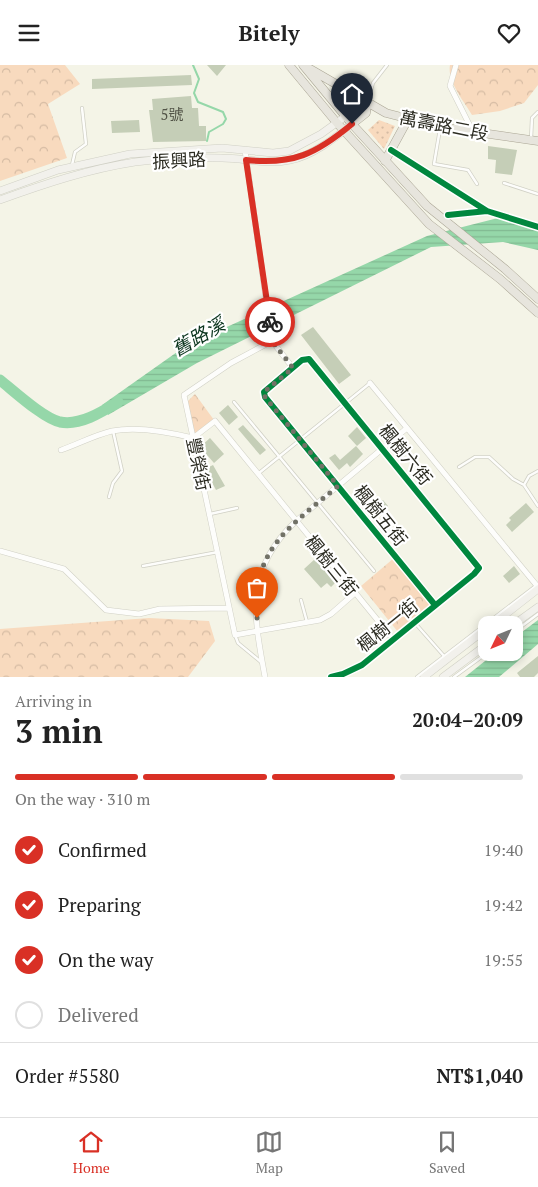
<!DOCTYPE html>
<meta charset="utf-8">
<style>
:root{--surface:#fff;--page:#f6f6f6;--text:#222;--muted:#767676;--line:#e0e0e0;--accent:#d93025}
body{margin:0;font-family:"PT Serif","Noto Sans TC",serif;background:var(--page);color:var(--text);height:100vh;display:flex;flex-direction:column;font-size:19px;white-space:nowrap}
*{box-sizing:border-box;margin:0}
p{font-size:16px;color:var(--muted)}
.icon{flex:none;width:28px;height:28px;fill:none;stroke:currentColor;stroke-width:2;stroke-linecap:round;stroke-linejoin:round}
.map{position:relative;height:612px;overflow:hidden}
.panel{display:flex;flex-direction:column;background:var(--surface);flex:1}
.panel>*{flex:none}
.needle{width:32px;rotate:227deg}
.controls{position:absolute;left:478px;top:551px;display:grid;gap:10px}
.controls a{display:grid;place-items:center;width:45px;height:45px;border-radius:10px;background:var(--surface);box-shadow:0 2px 12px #0003;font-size:25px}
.pin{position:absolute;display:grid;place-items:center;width:42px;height:42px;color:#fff;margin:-51px -21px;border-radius:50% 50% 50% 0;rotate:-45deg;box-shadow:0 0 5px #0007}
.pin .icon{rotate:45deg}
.courier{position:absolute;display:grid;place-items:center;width:50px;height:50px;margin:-25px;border:4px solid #d93025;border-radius:50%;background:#fff;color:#222;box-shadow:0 1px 6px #0007}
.head em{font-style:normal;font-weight:700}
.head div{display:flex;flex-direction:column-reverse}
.head{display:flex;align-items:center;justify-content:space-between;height:85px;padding:0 15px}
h1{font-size:32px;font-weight:700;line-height:38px}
.bar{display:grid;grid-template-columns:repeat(4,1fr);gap:8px 5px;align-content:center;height:60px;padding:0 15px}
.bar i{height:6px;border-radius:4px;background:var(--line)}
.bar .selected{background:var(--accent)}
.bar p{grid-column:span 4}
.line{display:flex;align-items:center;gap:12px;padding:0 15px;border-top:1px solid var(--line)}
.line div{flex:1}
ol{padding:0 15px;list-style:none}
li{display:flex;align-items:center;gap:15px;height:55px}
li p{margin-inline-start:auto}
li .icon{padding:5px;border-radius:50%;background:var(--accent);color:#fff;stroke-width:4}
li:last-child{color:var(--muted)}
li i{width:28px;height:28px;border:2px solid var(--line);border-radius:50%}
header{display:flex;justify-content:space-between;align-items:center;height:65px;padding:0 15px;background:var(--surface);font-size:22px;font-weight:700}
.tabs{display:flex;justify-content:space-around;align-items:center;height:70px;border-top:1px solid var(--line);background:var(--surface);font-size:14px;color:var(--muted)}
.tabs a{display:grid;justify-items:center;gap:2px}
.tabs .selected{color:var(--accent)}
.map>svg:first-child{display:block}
</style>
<header><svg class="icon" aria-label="menu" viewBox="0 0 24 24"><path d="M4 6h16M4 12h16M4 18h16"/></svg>Bitely<svg class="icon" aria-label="heart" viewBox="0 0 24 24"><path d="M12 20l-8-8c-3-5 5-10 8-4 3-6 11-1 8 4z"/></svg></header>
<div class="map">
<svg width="538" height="612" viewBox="0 0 538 612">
<defs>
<pattern id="grass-dots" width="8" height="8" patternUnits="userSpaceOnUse" patternTransform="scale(1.25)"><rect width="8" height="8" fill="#f8dabe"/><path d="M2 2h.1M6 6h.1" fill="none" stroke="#d5bba3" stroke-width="1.8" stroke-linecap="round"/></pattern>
<pattern id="forest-crowns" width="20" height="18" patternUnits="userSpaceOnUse" patternTransform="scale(1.25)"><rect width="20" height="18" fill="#f8dabe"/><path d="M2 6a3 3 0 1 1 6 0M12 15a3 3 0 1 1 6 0" fill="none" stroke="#d5bba3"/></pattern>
<pattern id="water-rules" width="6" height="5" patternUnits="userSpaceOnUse" patternTransform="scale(1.25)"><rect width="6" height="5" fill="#95d7a9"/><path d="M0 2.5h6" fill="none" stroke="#81b991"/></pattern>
</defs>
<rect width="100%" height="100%" fill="#f4f4e7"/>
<!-- grass -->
<path fill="url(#grass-dots)" d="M 379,55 L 395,61 L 384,84 L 368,65 Z"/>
<!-- forest -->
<path fill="url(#forest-crowns)" d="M 0,0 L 65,0 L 80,19 L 48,39 L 67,93 L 0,116 Z
M 450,0 L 538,0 L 538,20 L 524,38 L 500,46 L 472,50 C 464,36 447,17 450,0 Z
M 195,329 L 214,355 L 193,371 L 187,337 Z
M 394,493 L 432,539 L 398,567 L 361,521 Z
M 149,553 L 209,556 L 215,576 L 188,612 L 0,612 L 0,564 Z"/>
<!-- water -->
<path fill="url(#water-rules)" d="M 498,153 L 538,165 L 538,185 L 503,177 L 431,182 L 197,298 L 108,350 L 102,340 L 187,280 L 427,171 Z
M 538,555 L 538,579 L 499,612 L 465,612 L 495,588 L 514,588 L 514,573 Z"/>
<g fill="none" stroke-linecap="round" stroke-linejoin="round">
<!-- stream -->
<path stroke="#95d7a9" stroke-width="2" d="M 193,0 L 199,14 L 194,28 L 198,37 L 223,47 L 226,54 L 223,59 L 209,67 L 207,76"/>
<!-- river -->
<path stroke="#95d7a9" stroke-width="11" d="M 0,315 C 14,326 43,353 60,357 C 80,361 102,347 118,337"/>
</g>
<!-- building -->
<path fill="#c5ceb7" d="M 207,0 L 226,0 L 217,11 Z
M 191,10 L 192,20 L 92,24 L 92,14 Z
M 191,31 L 192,43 L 198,43 L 199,61 L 206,61 L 206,76 L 153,77 L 149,45 L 153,45 L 152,34 Z
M 139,55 L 140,67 L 112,68 L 111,56 Z
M 488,81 L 517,85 L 512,110 L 495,108 L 496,95 L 488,94 Z
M 313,262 L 351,310 L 339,319 L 301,270 Z
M 228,340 L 238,352 L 229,360 L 219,348 Z
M 243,360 L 266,385 L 260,390 L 238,364 Z
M 357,362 L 366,373 L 357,381 L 348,371 Z
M 210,373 L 224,389 L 214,398 L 200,382 Z
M 356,381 L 363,389 L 350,402 L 347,398 L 339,405 L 329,393 L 335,389 L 340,395 Z
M 213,400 L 225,421 L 216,425 L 205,404 Z
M 383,435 L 388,441 L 374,451 L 370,446 Z
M 526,438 L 534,447 L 512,467 L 506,460 L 511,455 L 509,453 Z
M 316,493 L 336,517 L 331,522 L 327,518 L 321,523 L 304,504 Z
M 514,501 L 520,509 L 509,518 L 503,511 Z
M 538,591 L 538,608 L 534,612 L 520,612 L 517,608 Z"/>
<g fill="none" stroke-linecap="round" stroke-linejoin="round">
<!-- lane casing -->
<g stroke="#d0d0c5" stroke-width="4">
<path id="lane" d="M 368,35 L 373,18 L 387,0
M 440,64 L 434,99 L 468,105 L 477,119
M 531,74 L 532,53 L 538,47
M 72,100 L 75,87 L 86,79 L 82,43
M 504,118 L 538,129
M 234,337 L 374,506
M 459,402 L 475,392 L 489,392 L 513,414 L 524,420 L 538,441
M 259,408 L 369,319
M 524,420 L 529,411 L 538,406
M 109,432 L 113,418 L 122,406 L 113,366
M 210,449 L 237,443
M 143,501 L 218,487
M 301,535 L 307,557
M 415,558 L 444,591
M 514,567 L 538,549
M 235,570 L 238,578 L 261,597
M 417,612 L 537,520
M 454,612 L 487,588"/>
</g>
<!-- street casing -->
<g stroke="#d0d0c5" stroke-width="6">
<path id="street" d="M 456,0 L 450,21 L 473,67
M 245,85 L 272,276 L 293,303
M 272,276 L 231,298 L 184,330 L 235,570 L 320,555 L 331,549 L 355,528
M 370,318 L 538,522
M 61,385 C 78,379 95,370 112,366 C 137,361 169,367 193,373 L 215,356 L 393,574
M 0,486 L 64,504 L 106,545 L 139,549 L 160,544 L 228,543
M 265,612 C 253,548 245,504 296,456 L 407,363
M 331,612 L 343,609 L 362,600 L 474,509 L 479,503 L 309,294 L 302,295 L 264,327 L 265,332 L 435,540"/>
</g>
<!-- secondary casing -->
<g stroke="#d0d0c5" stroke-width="8">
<path id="secondary" d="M 0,126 L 58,105 L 130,89 L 222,83 L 273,88 L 289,86 L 321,69 L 346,51
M 0,135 C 44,119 89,104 135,97 C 164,93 193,92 222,93 C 245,93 267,100 290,95 C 312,91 335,73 352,59
M 492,560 L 538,524
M 513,560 L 538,542
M 424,612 L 486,564
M 443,612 L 486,580"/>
</g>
<!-- primary casing -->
<g stroke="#aaa594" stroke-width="9">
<path id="primary" d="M 289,0 L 337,58 L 429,159 L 500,214 L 538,248
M 303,0 L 352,59 L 427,141 L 505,204 L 538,234
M 310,4 L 386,48 L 440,62 L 538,76
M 346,51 L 367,39
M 352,59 L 366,48 L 367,39
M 385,96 L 408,54"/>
</g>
<!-- lane -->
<use href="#lane" stroke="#fdfdfb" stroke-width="2.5"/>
<!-- street -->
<use href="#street" stroke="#fdfdfb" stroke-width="5"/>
<!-- secondary -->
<use href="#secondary" stroke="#f2f1ec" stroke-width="7"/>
<!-- primary -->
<use href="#primary" stroke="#e7e5dd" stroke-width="8"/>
<!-- cycleway casing -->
<g stroke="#fff" stroke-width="9">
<path id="cycleway" d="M 391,85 L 487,146
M 448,150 L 487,146 L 538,162
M 331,612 L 343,609 L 362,600 L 474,509 L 479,503 L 309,294 L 302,295 L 264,327 L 265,332 L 435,540"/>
</g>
<!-- cycleway -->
<use href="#cycleway" stroke="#00873e" stroke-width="6"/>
</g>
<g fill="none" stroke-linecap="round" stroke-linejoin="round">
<!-- done -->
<path stroke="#727267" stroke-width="5" stroke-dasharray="0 9" d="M 257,553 C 251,484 291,461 338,421 L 265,332 L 264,327 L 293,303 L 272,276 L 270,257"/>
<!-- route -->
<path stroke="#d93025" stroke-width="6" d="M 270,257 L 246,95 C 293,100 316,89 352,59"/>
</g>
<g text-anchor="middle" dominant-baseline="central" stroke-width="4.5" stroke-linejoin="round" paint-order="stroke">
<!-- number labels -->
<g font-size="15" fill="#525447">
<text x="172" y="49">5號</text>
</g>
<!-- street labels -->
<g font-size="18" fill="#2c2c22" stroke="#fff">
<text transform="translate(444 60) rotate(11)">萬壽路二段</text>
<text transform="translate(179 95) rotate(-3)">振興路</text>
<text transform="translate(406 389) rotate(51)">楓樹六街</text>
<text transform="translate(199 399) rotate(78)">豐榮街</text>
<text transform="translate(381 450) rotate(51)">楓樹五街</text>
<text transform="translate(332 500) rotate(51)">楓樹三街</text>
<text transform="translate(387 560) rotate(-39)">楓樹一街</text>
</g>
<!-- water labels -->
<g font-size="19" font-style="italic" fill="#09331c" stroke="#fff">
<text transform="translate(198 271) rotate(-30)">舊路溪</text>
</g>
</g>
</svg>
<div class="controls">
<a><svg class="needle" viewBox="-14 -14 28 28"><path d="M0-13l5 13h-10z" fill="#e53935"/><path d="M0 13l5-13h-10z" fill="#767676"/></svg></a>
</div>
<div class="pin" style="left:257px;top:553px;background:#ea580c"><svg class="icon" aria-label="bag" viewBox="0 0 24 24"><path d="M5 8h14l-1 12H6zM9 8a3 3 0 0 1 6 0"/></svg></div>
<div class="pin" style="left:352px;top:59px;background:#1f2937"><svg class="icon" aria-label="home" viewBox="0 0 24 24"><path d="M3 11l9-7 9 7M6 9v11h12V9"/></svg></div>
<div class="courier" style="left:270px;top:257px"><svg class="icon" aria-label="bike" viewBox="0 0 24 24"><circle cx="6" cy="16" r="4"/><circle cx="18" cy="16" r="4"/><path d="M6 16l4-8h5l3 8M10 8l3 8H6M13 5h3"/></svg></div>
</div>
<section class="panel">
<div class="head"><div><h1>3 min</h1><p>Arriving in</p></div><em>20:04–20:09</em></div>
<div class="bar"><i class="selected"></i><i class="selected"></i><i class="selected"></i><i></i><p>On the way · 310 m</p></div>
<ol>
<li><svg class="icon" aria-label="check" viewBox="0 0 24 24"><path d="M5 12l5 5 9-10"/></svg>Confirmed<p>19:40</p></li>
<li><svg class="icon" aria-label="check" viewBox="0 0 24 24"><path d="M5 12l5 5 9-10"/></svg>Preparing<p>19:42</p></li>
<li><svg class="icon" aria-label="check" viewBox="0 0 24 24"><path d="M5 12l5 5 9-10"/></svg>On the way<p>19:55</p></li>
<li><i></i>Delivered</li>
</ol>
<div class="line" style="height:65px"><div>Order #5580</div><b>NT$1,040</b></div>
</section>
<nav class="tabs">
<a class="selected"><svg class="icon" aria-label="home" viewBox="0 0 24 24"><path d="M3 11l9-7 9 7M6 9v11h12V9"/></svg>Home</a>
<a><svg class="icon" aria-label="map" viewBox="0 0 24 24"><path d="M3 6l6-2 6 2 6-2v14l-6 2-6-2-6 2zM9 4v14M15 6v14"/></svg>Map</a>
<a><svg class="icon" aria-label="saved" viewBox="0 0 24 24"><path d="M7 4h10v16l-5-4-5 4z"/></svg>Saved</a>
</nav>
